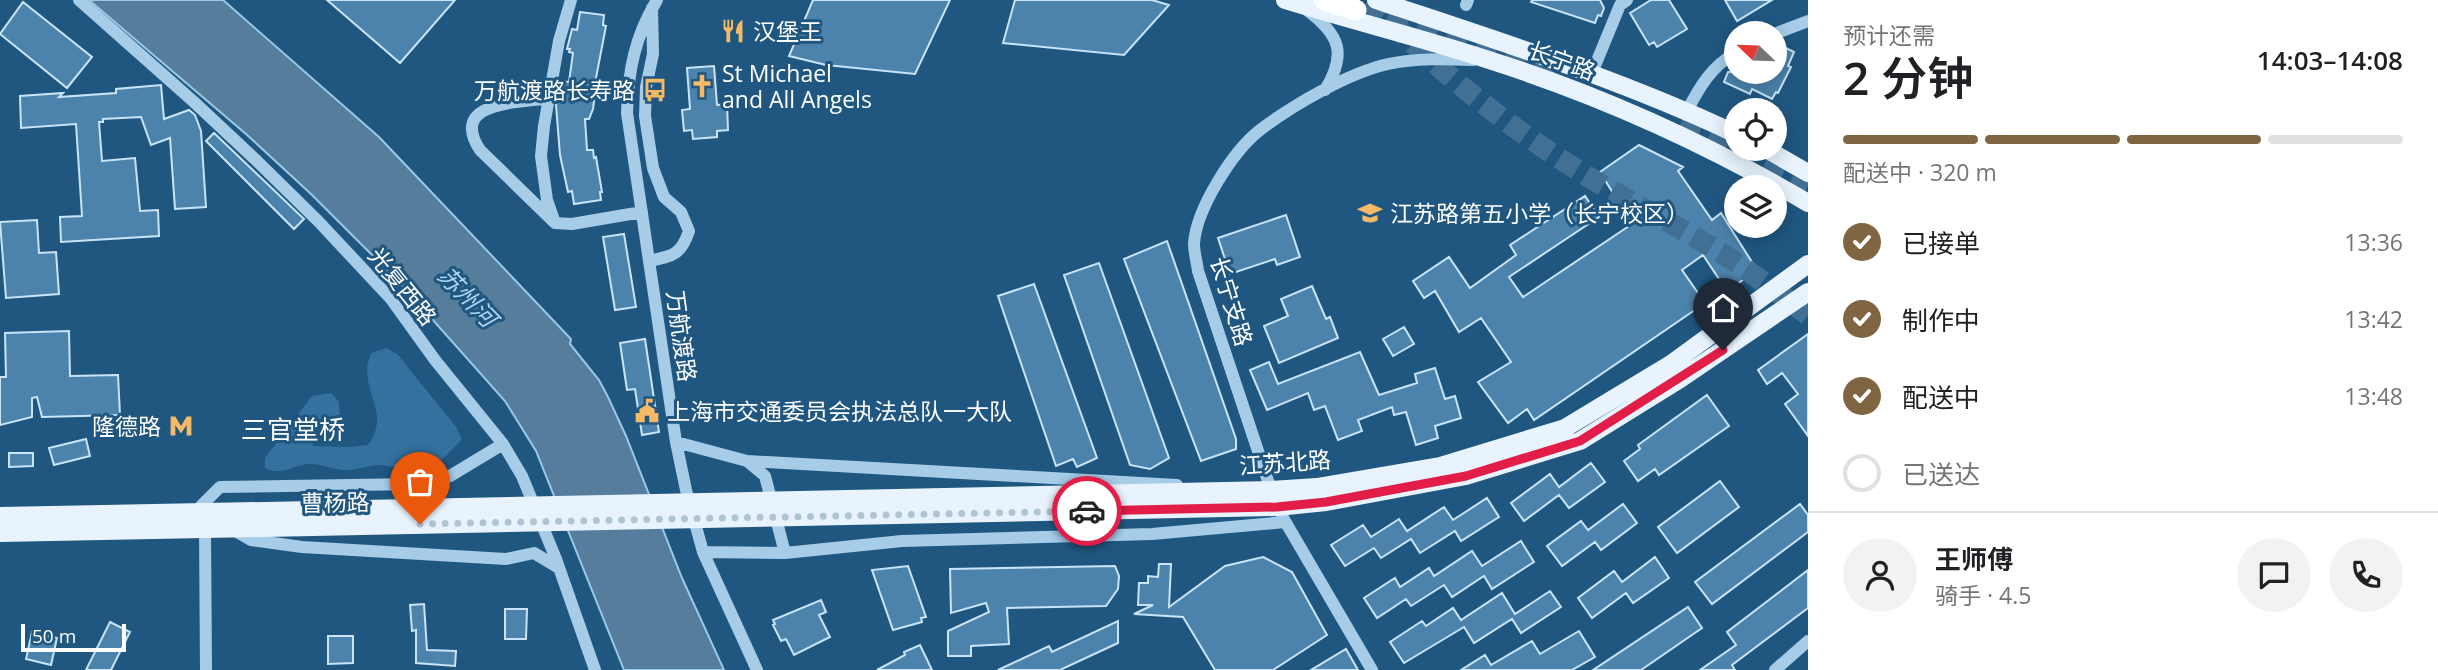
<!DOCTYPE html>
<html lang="zh">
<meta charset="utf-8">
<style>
:root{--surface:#fff;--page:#f2f2f2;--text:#202124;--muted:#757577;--line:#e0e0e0;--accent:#806542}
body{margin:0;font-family:"Open Sans","Noto Sans SC",sans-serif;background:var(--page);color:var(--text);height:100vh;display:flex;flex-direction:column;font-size:26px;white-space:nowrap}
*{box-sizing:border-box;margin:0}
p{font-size:23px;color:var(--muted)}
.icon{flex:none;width:38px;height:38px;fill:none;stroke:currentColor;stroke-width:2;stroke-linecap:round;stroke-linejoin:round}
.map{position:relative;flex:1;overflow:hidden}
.details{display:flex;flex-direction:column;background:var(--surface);width:630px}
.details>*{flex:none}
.needle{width:46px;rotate:293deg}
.buttons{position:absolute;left:1724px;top:21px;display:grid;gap:14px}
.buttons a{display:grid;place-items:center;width:63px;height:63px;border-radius:50%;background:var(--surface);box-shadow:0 4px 18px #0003;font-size:35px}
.scale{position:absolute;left:21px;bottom:18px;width:105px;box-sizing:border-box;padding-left:7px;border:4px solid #fff;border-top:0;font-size:19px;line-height:24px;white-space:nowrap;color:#fff;-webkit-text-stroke:5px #205781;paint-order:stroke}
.pin{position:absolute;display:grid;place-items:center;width:60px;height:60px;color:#fff;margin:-72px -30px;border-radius:50% 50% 50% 0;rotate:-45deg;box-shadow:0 0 7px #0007}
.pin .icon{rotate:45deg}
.courier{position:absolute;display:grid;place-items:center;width:70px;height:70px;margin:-35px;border:5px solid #e11d48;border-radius:50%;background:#fff;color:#222;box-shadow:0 2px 9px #0007}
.headline em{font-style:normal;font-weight:600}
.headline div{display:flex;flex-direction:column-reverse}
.headline{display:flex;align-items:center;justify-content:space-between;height:119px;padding:0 35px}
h1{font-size:46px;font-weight:600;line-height:52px}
.bar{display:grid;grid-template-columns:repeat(4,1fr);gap:10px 7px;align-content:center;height:84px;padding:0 35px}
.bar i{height:9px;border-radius:5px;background:var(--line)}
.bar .active{background:var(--accent)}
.bar p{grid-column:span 4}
.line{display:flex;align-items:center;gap:18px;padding:0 35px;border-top:2px solid var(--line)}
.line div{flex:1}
.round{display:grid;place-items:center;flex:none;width:74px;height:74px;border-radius:37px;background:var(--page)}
ol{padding:0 35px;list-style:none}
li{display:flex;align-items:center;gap:21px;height:77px}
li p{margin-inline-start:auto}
li .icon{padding:7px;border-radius:50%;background:var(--accent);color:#fff;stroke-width:4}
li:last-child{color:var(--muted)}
li i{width:38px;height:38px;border:4px solid var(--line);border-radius:50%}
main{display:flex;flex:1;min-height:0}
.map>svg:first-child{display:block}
</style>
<main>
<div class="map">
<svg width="1808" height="670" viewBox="0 0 1808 670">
<rect width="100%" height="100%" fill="#205781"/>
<!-- green -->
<path fill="#34719f" d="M 387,348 L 398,355 L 456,427 L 462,439 C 450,452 438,467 419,470 C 407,472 393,466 381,465 C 368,465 356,471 343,470 C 332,469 322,464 311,464 C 294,464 282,477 265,468 L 265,458 L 312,396 L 331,393 L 339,402 L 340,422 L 310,428 L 313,446 L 349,447 L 368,445 C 389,416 367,399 367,369 C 367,364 370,358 371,353 Z"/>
<!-- water -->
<path fill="#567d9b" stroke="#99c9e9" stroke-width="2" d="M 89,0 L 223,0 L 379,137 L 571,339 L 570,344 L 599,380 L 608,397 L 626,436 L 682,578 L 724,670 L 624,670 L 536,451 L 505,401 L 400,283 L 311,194 L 246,134 Z"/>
<!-- building -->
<path fill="#4c83ac" stroke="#c9e4f6" stroke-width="2" d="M 327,0 L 455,0 L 400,63 Z
M 813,0 L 950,0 L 915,74 L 826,65 L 789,56 Z
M 1015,0 L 1152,0 L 1169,5 L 1124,55 L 1003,43 Z
M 1532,0 L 1600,0 L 1604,8 L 1601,16 L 1598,15 L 1595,23 L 1531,2 Z
M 1651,0 L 1669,0 L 1687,29 L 1657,47 L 1654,42 L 1649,45 L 1630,13 Z
M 1725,0 L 1772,0 L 1737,21 Z
M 23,2 L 92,57 L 67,88 L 0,34 Z
M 580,12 L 604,15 L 603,25 L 606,26 L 596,78 L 597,78 L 593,109 L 589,119 L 585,119 L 587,150 L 593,150 L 594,158 L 596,157 L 602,192 L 600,192 L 601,200 L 574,204 L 572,191 L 568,192 L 560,155 L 556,105 L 561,81 L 569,82 L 573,53 L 569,52 L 570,49 L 567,49 L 572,29 L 577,30 Z
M 1774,46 L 1780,49 L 1782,46 L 1794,52 L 1788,66 L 1791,67 L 1778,93 L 1776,92 L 1772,99 L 1752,89 L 1750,94 L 1724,82 L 1728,72 L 1774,72 Z
M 714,66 L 717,105 L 727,104 L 728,130 L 717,131 L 717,137 L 693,139 L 692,130 L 684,131 L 682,110 L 690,109 L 687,68 Z
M 161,85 L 164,119 L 189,110 L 195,115 L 201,131 L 206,207 L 175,209 L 170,138 L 151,145 L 141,117 L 103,119 L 103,122 L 99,122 L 102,161 L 135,158 L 140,211 L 158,210 L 159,236 L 61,242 L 60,217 L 82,216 L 76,124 L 21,128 L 20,96 L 63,93 L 59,97 L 116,93 L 116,89 Z
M 214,133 L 304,219 L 294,229 L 206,141 Z
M 1639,145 L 1683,167 L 1678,171 L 1712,220 L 1721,213 L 1757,270 L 1727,291 L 1703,255 L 1682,270 L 1705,303 L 1534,420 L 1527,409 L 1508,423 L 1478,382 L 1511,362 L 1481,318 L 1459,332 L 1435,291 L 1424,298 L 1413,281 L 1449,257 L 1470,288 L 1516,255 L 1510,245 L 1585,196 L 1599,217 L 1509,277 L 1523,297 L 1632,224 L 1600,172 Z
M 1286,215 L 1300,257 L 1277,265 L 1275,259 L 1230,274 L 1218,238 Z
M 37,220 L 39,253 L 56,252 L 59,294 L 6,298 L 0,222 Z
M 624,234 L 636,307 L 615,310 L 603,237 Z
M 1167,241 L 1236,439 L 1236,449 L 1201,461 L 1124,259 Z
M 1099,263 L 1169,458 L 1150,469 L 1130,465 L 1064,275 Z
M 1034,284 L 1097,458 L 1077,467 L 1073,459 L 1056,466 L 998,296 Z
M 1312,286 L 1326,319 L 1330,317 L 1338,338 L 1279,363 L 1264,326 L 1288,316 L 1281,299 Z
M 1404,327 L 1414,344 L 1393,356 L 1383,339 Z
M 69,331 L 70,376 L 118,375 L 120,415 L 42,417 L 37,397 L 32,398 L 32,417 L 0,425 L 0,377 L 6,377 L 5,333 Z
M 1808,334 L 1808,436 L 1785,404 L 1798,394 L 1782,373 L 1767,384 L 1758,370 Z
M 645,339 L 659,432 L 642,435 L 635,389 L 627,390 L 620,343 Z
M 1360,352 L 1379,395 L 1417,383 L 1415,374 L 1435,368 L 1445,399 L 1455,396 L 1461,418 L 1435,426 L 1438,438 L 1416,445 L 1406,412 L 1394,415 L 1392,407 L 1358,420 L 1362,431 L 1338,440 L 1325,406 L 1314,410 L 1308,393 L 1267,410 L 1250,370 L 1269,362 L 1278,384 Z
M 1707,395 L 1729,426 L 1659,475 L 1655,469 L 1638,481 L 1624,461 L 1640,449 L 1638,445 Z
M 86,439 L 90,456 L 54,465 L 49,448 Z
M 9,453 L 33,453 L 33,466 L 9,467 Z
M 1591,463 L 1605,482 L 1569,508 L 1559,495 L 1524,521 L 1511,503 L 1550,474 L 1559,487 Z
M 1720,481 L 1739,507 L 1677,553 L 1658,527 Z
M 1487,498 L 1499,517 L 1461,541 L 1455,531 L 1420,553 L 1411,539 L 1381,558 L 1374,548 L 1345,566 L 1331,545 L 1363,525 L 1371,537 L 1399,519 L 1407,531 L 1444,507 L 1453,520 Z
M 1623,504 L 1637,523 L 1601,550 L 1595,542 L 1562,566 L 1547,546 L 1581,521 L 1588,530 Z
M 1800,504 L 1808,515 L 1808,532 L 1712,604 L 1695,582 Z
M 1521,541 L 1534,562 L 1492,589 L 1484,576 L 1452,597 L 1444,585 L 1411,606 L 1406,599 L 1377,618 L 1364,598 L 1395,578 L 1400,587 L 1429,568 L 1434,576 L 1472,551 L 1482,566 Z
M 1263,557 L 1292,572 L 1327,635 L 1273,670 L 1215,670 L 1183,617 L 1134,614 L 1153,605 L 1138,605 L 1139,583 L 1148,583 L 1148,576 L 1158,577 L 1159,564 L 1171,564 L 1169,607 L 1225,566 Z
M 1655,557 L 1669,578 L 1633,603 L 1626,593 L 1592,618 L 1578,598 L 1614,571 L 1622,582 Z
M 908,566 L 926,617 L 921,618 L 922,622 L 893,630 L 872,570 Z
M 1115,566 L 1119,576 L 1118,589 L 1106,606 L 1007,608 L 1009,644 L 971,646 L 971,656 L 948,656 L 948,631 L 989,612 L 986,603 L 951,613 L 950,569 Z
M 1808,570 L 1808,608 L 1732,665 L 1735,670 L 1700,670 L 1736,645 L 1727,632 Z
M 1550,591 L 1561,607 L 1521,633 L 1512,619 L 1474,643 L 1464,627 L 1404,663 L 1390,642 L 1422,621 L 1426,626 L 1453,608 L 1461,620 L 1502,593 L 1515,614 Z
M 821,600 L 826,612 L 819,615 L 830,637 L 794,655 L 786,639 L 781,641 L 773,625 L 775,624 L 773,620 Z
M 424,604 L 427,650 L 456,651 L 455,666 L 416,663 L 416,630 L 412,631 L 410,605 Z
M 1688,607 L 1702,628 L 1641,670 L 1593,670 Z
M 505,609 L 527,609 L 526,639 L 505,639 Z
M 1118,621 L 1118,643 L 1060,670 L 998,670 L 1049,646 L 1052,652 Z
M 110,622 L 130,632 L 111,670 L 86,670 Z
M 1579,631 L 1595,657 L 1572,670 L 1461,670 L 1485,655 L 1491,665 L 1532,641 L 1540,654 Z
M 32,632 L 57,638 L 51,665 L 26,659 Z
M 328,636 L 353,636 L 353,663 L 328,664 Z
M 920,645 L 932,670 L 877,670 L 905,655 L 904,652 Z
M 1346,649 L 1358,670 L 1311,670 Z"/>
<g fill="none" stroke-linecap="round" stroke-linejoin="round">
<!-- highway-tunnel -->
<path stroke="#417094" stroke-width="21" stroke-dasharray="21 10" stroke-linecap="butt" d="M 1369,0 C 1438,72 1516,134 1602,185 C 1638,206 1676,225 1713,248 C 1746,268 1777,292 1808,315
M 1387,19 L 1496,50 L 1562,77
M 1679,127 L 1808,185"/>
<!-- minor -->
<path stroke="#a6cce8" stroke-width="12" d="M 79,0 L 194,102 L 257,161 L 319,222 L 391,299 L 435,360 L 503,444 L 522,476 L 556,559 L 595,670
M 657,0 C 635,36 628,71 627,113 L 676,442 L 686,490 L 703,552 L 757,670
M 1466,5 L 1468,0
M 1308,11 C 1340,35 1347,54 1325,90
M 1774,34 L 1808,21
M 1592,73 L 1620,5 L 1627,0
M 549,98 C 519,103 448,101 480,150 L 555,223 L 572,224 L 642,212
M 1687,111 C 1699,88 1712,65 1736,53
M 555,223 L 547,200 L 541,156 L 544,126 L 559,41 L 571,0
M 649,261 C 673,256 681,255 689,231 L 681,212 L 664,197 L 653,168 L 645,116 L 646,87 L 653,54 L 652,8
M 676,442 L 747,461 L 765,476 L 785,553
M 747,461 L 1177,485
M 1271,490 L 1198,271 C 1197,262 1194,253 1194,244 C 1196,209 1233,151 1260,130 C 1293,105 1348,73 1388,64 C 1416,58 1445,59 1473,60
M 198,509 L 220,487 L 416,484 L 450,476 L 503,444
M 1282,516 L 1372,670
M 205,529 L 206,670
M 232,529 L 251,540 L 302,547 L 506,559 L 534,553 L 559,568
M 703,552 L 785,553 L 902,541 L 1152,534 L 1285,522
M 1775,670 L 1808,641"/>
<!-- major -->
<path stroke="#e8f3fe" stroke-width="18" d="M 1285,0 C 1353,21 1422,38 1489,60 C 1602,96 1706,143 1808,203
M 1376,0 C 1498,41 1620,79 1736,134
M 1766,149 L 1808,173
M 993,496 L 1271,490 L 1317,487 L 1440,466 L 1565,428 L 1671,364 L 1808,264
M 994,513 L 1277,507 L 1326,502 L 1466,476 L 1580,441 L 1680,379 L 1808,292
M 0,516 L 313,510
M 0,533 L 313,527"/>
<!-- highway -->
<path stroke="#fff" stroke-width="21" d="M 1324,0 L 1356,10"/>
<!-- major-bridge -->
<path stroke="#e8f3fe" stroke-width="18" d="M 313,510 L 993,496
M 313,527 L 994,513"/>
</g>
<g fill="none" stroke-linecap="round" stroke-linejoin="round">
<!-- done -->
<path stroke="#b1c4d3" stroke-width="7" stroke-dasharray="0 12.6" d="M 420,524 L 1087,511"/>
<!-- route -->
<path stroke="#e11d48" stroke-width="9" d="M 1087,511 L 1277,507 L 1326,502 L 1466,476 L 1580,441 L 1723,350"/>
</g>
<!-- icons -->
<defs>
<g id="restaurant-bare" transform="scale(1.89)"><path d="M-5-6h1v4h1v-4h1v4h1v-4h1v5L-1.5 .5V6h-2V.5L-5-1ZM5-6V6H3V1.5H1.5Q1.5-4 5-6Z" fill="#f6b966" stroke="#205781" stroke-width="2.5" paint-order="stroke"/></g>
<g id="church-bare" transform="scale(1.89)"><path d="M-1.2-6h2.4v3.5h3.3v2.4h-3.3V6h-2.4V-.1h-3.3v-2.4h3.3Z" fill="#f6b966" stroke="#205781" stroke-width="2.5" paint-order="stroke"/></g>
<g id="bus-bare" transform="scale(1.89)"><path d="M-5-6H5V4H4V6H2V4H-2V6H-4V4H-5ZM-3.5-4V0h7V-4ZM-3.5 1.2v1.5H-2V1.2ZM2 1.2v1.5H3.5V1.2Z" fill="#f6b966" stroke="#205781" stroke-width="2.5" paint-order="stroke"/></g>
<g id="school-bare" transform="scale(1.89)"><path d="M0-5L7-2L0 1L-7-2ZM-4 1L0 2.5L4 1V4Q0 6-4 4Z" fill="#f6b966" stroke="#205781" stroke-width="2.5" paint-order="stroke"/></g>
<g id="civic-bare" transform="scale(1.89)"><path d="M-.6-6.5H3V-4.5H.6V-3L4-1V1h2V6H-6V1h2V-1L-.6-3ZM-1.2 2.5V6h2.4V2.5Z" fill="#f6b966" stroke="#205781" stroke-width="2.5" paint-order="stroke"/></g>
<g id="metro-bare" transform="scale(1.89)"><path d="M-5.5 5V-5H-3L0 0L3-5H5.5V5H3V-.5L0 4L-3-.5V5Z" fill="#f6b966" stroke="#205781" stroke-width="2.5" paint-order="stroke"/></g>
</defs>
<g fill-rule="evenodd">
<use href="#restaurant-bare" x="733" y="31"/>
<use href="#church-bare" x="702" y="86"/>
<use href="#bus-bare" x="655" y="90"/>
<use href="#school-bare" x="1370" y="213"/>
<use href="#civic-bare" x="647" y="411"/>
<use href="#metro-bare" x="181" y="426"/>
</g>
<g text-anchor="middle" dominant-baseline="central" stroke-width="6" stroke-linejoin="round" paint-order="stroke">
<!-- poi labels -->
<g font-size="23" fill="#fff" stroke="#205781" text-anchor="start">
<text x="753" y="31">汉堡王</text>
<text x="722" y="73">St Michael<tspan x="722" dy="26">and All Angels</tspan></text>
<text x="635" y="90" text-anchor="end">万航渡路长寿路</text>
<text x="1390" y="213">江苏路第五小学（长宁校区）</text>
<text x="667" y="411">上海市交通委员会执法总队一大队</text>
<text x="161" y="426" text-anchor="end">隆德路</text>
</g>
<!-- street labels -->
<g font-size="23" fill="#fff" stroke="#205781">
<text transform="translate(1562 60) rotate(20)">长宁路</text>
<text transform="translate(403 286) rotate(51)">光复西路</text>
<text transform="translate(1232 301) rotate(73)">长宁支路</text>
<text transform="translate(682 336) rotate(82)">万航渡路</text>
<text transform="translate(1285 462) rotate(-4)">江苏北路</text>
<text transform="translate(335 502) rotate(-1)">曹杨路</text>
</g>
<!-- water labels -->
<g font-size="24" font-style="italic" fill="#b1d6f0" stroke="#205781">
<text transform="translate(468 296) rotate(46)">苏州河</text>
</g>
<!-- quarter labels -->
<g font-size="26" fill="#fff" stroke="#205781">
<text x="293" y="429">三官堂桥</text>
</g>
</g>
</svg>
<div class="buttons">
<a><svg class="needle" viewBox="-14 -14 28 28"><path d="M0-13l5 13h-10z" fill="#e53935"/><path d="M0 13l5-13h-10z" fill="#757577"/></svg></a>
<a><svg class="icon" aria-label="locate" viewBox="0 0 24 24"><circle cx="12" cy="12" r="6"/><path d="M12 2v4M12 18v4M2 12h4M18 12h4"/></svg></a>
<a><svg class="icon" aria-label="layers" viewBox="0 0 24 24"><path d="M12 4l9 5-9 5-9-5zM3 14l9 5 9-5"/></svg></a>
</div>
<div class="scale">50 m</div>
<div class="pin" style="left:420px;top:524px;background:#ea580c"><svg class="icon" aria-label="bag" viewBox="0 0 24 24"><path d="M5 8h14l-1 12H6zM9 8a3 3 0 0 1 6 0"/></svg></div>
<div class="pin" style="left:1723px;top:350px;background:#1f2937"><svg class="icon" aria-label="home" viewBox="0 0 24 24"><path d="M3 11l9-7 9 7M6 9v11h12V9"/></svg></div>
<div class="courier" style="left:1087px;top:511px"><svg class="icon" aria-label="car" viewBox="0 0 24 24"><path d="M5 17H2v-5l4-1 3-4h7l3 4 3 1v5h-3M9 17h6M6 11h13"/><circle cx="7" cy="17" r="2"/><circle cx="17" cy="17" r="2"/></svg></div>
</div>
<section class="details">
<div class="headline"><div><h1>2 分钟</h1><p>预计还需</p></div><em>14:03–14:08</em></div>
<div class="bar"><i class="active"></i><i class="active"></i><i class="active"></i><i></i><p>配送中 · 320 m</p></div>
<ol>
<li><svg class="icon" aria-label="check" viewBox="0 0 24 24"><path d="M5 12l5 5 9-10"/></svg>已接单<p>13:36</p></li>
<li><svg class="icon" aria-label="check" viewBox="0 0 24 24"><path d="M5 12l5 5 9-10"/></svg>制作中<p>13:42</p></li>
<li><svg class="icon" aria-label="check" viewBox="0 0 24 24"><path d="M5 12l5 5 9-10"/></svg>配送中<p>13:48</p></li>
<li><i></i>已送达</li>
</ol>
<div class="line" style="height:126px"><a class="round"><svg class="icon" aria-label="person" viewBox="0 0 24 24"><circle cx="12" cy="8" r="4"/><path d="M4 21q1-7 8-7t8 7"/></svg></a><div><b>王师傅</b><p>骑手 · 4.5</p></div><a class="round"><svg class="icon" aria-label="chat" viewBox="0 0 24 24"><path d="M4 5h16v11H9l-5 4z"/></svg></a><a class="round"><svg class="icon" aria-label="phone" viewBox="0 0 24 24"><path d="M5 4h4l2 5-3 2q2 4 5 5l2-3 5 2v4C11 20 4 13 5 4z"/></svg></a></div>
</section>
</main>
